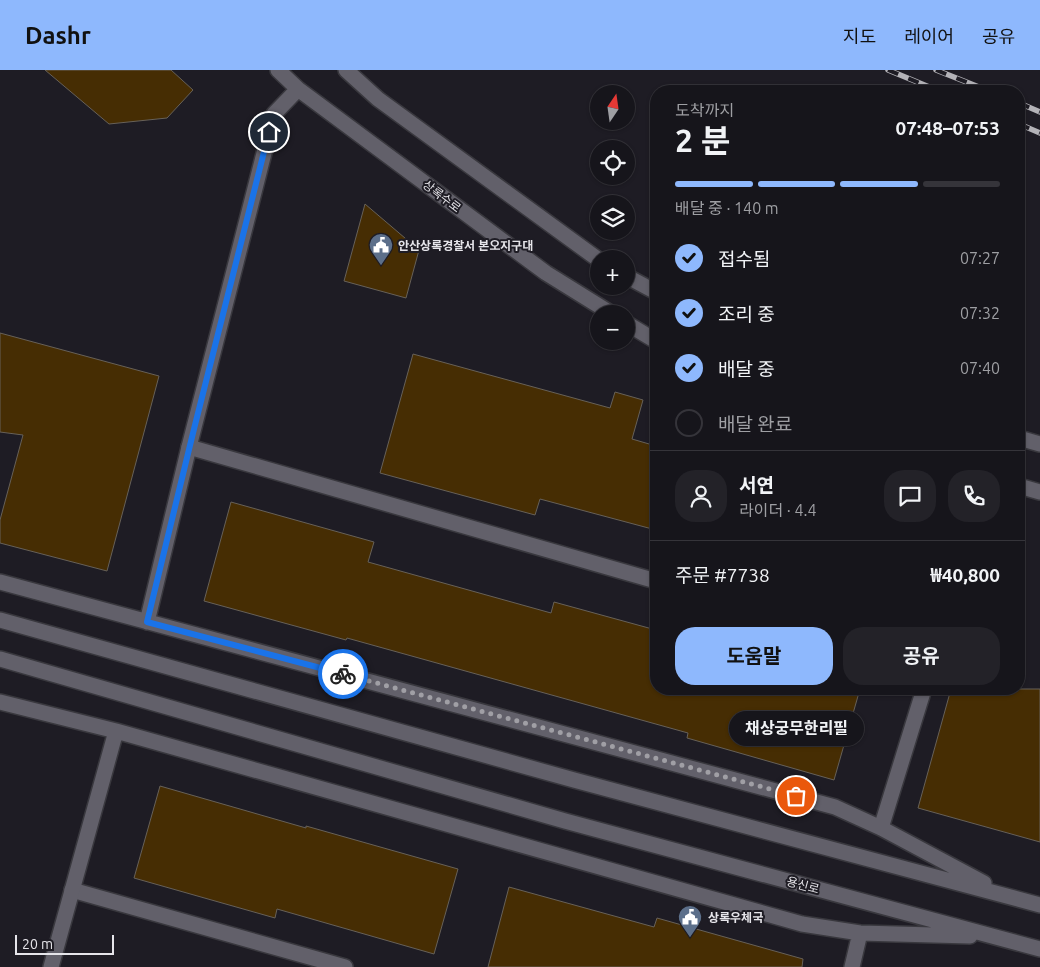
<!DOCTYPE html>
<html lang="ko">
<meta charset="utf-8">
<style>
:root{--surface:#16151b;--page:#232228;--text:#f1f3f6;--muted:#9e9fa3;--line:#35343a;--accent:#8eb8fd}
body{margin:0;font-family:Ubuntu,"Noto Sans KR",sans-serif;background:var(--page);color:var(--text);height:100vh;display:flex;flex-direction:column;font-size:19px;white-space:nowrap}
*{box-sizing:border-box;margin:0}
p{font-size:16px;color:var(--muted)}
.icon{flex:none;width:28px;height:28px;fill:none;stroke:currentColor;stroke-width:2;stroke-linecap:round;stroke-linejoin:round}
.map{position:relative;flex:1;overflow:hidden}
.side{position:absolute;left:650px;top:15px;width:375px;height:610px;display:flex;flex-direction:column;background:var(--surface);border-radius:20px;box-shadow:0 1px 4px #0004,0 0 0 1px var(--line)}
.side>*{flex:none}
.needle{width:32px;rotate:13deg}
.tools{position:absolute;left:590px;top:15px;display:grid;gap:10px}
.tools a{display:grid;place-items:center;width:45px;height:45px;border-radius:50%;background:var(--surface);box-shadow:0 1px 4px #0004,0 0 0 1px var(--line);font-size:25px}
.scale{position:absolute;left:15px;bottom:12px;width:99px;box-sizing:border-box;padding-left:5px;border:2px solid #e6e5ea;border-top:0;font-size:14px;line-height:18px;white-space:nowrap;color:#e6e5ea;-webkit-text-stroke:4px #1e1c24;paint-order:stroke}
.pin{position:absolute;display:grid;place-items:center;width:42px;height:42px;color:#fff;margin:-21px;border:2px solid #fff;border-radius:50%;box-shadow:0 1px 5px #0007}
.courier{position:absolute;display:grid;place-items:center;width:50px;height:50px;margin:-25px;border:4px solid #1a73e8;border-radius:50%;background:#fff;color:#222;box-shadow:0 1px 6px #0007}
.bubble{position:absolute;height:35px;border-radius:18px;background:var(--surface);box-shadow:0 1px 4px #0004,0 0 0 1px var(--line);font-size:16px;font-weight:700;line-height:35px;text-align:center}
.headline em{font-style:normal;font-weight:700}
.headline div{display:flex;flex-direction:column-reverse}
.headline{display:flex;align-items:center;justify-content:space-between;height:85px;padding:0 25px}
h1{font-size:32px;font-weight:700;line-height:38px}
.bar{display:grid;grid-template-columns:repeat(4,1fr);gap:8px 5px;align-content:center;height:60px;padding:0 25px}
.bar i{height:6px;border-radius:4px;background:var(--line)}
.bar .selected{background:var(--accent)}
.bar p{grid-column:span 4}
.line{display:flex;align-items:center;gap:12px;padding:0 25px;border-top:1px solid var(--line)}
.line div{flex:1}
.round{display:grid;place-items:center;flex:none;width:52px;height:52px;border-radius:20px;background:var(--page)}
ol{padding:0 25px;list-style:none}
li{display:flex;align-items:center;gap:15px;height:55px}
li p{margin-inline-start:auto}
li .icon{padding:5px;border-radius:50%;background:var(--accent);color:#111;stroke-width:4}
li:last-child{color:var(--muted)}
li i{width:28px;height:28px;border:2px solid var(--line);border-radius:50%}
.action{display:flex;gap:10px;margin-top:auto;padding:10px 25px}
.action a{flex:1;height:58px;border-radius:20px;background:var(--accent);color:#111;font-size:20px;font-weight:700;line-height:58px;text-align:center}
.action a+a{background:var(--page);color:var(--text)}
header{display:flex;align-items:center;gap:30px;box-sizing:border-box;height:70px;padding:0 25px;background:var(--accent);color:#111}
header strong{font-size:24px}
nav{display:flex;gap:28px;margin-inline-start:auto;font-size:18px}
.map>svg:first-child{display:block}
</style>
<header>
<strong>Dashr</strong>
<nav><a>지도</a><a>레이어</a><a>공유</a></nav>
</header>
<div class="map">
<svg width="1040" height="897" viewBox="0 0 1040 897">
<rect width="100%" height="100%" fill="#1e1c24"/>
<!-- building -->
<path fill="#462d03" stroke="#676159" d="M 45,0 L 171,0 L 193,20 L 167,48 L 109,54 Z
M 365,134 L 419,180 L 406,228 L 344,211 Z
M 0,263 L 159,306 L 107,501 L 0,473 L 0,450 L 23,365 L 0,362 Z
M 413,284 L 610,338 L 615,322 L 643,330 L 632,369 L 656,376 L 656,460 L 540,429 L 535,445 L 380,403 Z
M 231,432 L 374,472 L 368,492 L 551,543 L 554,532 L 656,560 L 656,619 L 860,619 L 834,710 L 687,668 L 688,663 L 347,568 L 346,570 L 204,531 Z
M 951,619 L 1040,619 L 1040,772 L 918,738 Z
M 160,716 L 306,758 L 306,756 L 458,799 L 434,884 L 277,839 L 275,848 L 134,808 Z
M 509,817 L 654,857 L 657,848 L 803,889 L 802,897 L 488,897 Z"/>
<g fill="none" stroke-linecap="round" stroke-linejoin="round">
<!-- street casing -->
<g stroke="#39383e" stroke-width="18">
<path id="street" d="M 189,377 L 656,511
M 72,820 L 345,897"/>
</g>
<!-- secondary casing -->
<g stroke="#39383e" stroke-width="18">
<path id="secondary" d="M 278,0 L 298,19 L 546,203 L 612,244
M 346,0 L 378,29 L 599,190
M 626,206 L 656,222
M 626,253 L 656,271
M 1019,368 L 1040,374
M 1019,416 L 1040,422
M 0,512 L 835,737 L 881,758 L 984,813
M 0,550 L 574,710 L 1040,835
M 147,552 L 189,377 L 274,44 L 298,19
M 0,589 L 565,751 L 1040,879
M 0,632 L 116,661 L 802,854 L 860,863 L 970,866
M 881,758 L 924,619
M 51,897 L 116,661
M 852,897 L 860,863"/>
</g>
<!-- street -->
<use href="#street" stroke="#62606a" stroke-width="15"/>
<!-- secondary -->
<use href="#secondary" stroke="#62606a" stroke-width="15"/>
<!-- rail casing -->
<g stroke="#b4b3b8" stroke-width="5.5">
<path id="rail" d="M 888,0 L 939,21
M 936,0 L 989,21
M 1019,33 L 1040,42
M 1019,54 L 1040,63"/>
</g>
<!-- rail -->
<use href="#rail" stroke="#1e1c24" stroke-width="4" stroke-dasharray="11" stroke-linecap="butt"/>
</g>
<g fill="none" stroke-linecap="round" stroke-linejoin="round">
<!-- done -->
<path stroke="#a09fa5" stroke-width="5" stroke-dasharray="0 9" d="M 343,604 L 796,726"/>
<!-- route -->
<path stroke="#1a73e8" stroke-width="6" d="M 269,62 L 194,359 L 147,552 L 343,604"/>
</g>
<!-- icons -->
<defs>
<g id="civic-pin" transform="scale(1.25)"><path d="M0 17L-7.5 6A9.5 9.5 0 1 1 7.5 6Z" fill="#5c6f8a" stroke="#1e1c24"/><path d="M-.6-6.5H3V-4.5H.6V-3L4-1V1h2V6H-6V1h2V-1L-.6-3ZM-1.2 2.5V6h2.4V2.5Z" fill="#fff"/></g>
</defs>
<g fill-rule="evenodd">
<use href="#civic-pin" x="381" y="175"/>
<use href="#civic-pin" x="690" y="847"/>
</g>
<g text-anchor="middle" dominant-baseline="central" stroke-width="4" stroke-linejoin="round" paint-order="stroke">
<!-- street labels -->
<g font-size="12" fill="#e6e5ea" stroke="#1e1c24">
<text transform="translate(442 126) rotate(37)">상록수로</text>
<text transform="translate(803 815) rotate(15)">용신로</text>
</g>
<!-- poi labels -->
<g font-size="12" font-weight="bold" fill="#e6e5ea" stroke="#1e1c24" text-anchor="start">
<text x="398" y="175">안산상록경찰서 본오지구대</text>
<text x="708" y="847">상록우체국</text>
</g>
</g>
</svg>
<div class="tools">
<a><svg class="needle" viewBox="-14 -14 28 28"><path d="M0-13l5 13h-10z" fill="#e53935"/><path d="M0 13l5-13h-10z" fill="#9e9fa3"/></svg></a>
<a><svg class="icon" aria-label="locate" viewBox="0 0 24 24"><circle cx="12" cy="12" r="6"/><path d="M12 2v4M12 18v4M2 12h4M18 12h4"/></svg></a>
<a><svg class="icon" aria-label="layers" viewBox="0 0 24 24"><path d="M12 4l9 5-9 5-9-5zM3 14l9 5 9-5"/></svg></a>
<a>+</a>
<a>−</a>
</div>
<div class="scale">20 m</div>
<div class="pin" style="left:796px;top:726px;background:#ea580c"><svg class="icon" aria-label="bag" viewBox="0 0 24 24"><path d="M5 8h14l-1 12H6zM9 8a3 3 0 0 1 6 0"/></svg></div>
<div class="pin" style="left:269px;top:62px;background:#1f2937"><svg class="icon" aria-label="home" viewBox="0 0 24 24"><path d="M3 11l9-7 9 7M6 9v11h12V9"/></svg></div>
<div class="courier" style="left:343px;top:604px"><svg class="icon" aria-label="bike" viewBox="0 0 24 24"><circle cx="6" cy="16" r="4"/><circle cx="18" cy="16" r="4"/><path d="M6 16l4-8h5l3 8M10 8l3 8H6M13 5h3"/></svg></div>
<div class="bubble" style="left:729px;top:641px;width:135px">채상궁무한리필</div>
<section class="side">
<div class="headline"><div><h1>2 분</h1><p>도착까지</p></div><em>07:48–07:53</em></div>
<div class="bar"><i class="selected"></i><i class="selected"></i><i class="selected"></i><i></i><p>배달 중 · 140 m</p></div>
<ol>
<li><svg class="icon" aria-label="check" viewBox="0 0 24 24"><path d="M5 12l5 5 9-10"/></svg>접수됨<p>07:27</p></li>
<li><svg class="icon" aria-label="check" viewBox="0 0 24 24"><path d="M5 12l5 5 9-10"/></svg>조리 중<p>07:32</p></li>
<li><svg class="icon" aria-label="check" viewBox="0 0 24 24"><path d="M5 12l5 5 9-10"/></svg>배달 중<p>07:40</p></li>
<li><i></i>배달 완료</li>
</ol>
<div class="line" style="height:90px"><a class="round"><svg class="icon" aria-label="person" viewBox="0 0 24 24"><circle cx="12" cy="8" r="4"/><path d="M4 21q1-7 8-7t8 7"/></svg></a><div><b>서연</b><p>라이더 · 4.4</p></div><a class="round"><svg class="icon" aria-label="chat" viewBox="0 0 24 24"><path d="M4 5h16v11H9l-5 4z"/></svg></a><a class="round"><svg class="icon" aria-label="phone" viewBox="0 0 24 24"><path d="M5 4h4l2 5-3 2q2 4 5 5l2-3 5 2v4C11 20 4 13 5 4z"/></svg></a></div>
<div class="line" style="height:65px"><div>주문 #7738</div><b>₩40,800</b></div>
<div class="action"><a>도움말</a><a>공유</a></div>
</section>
</div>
